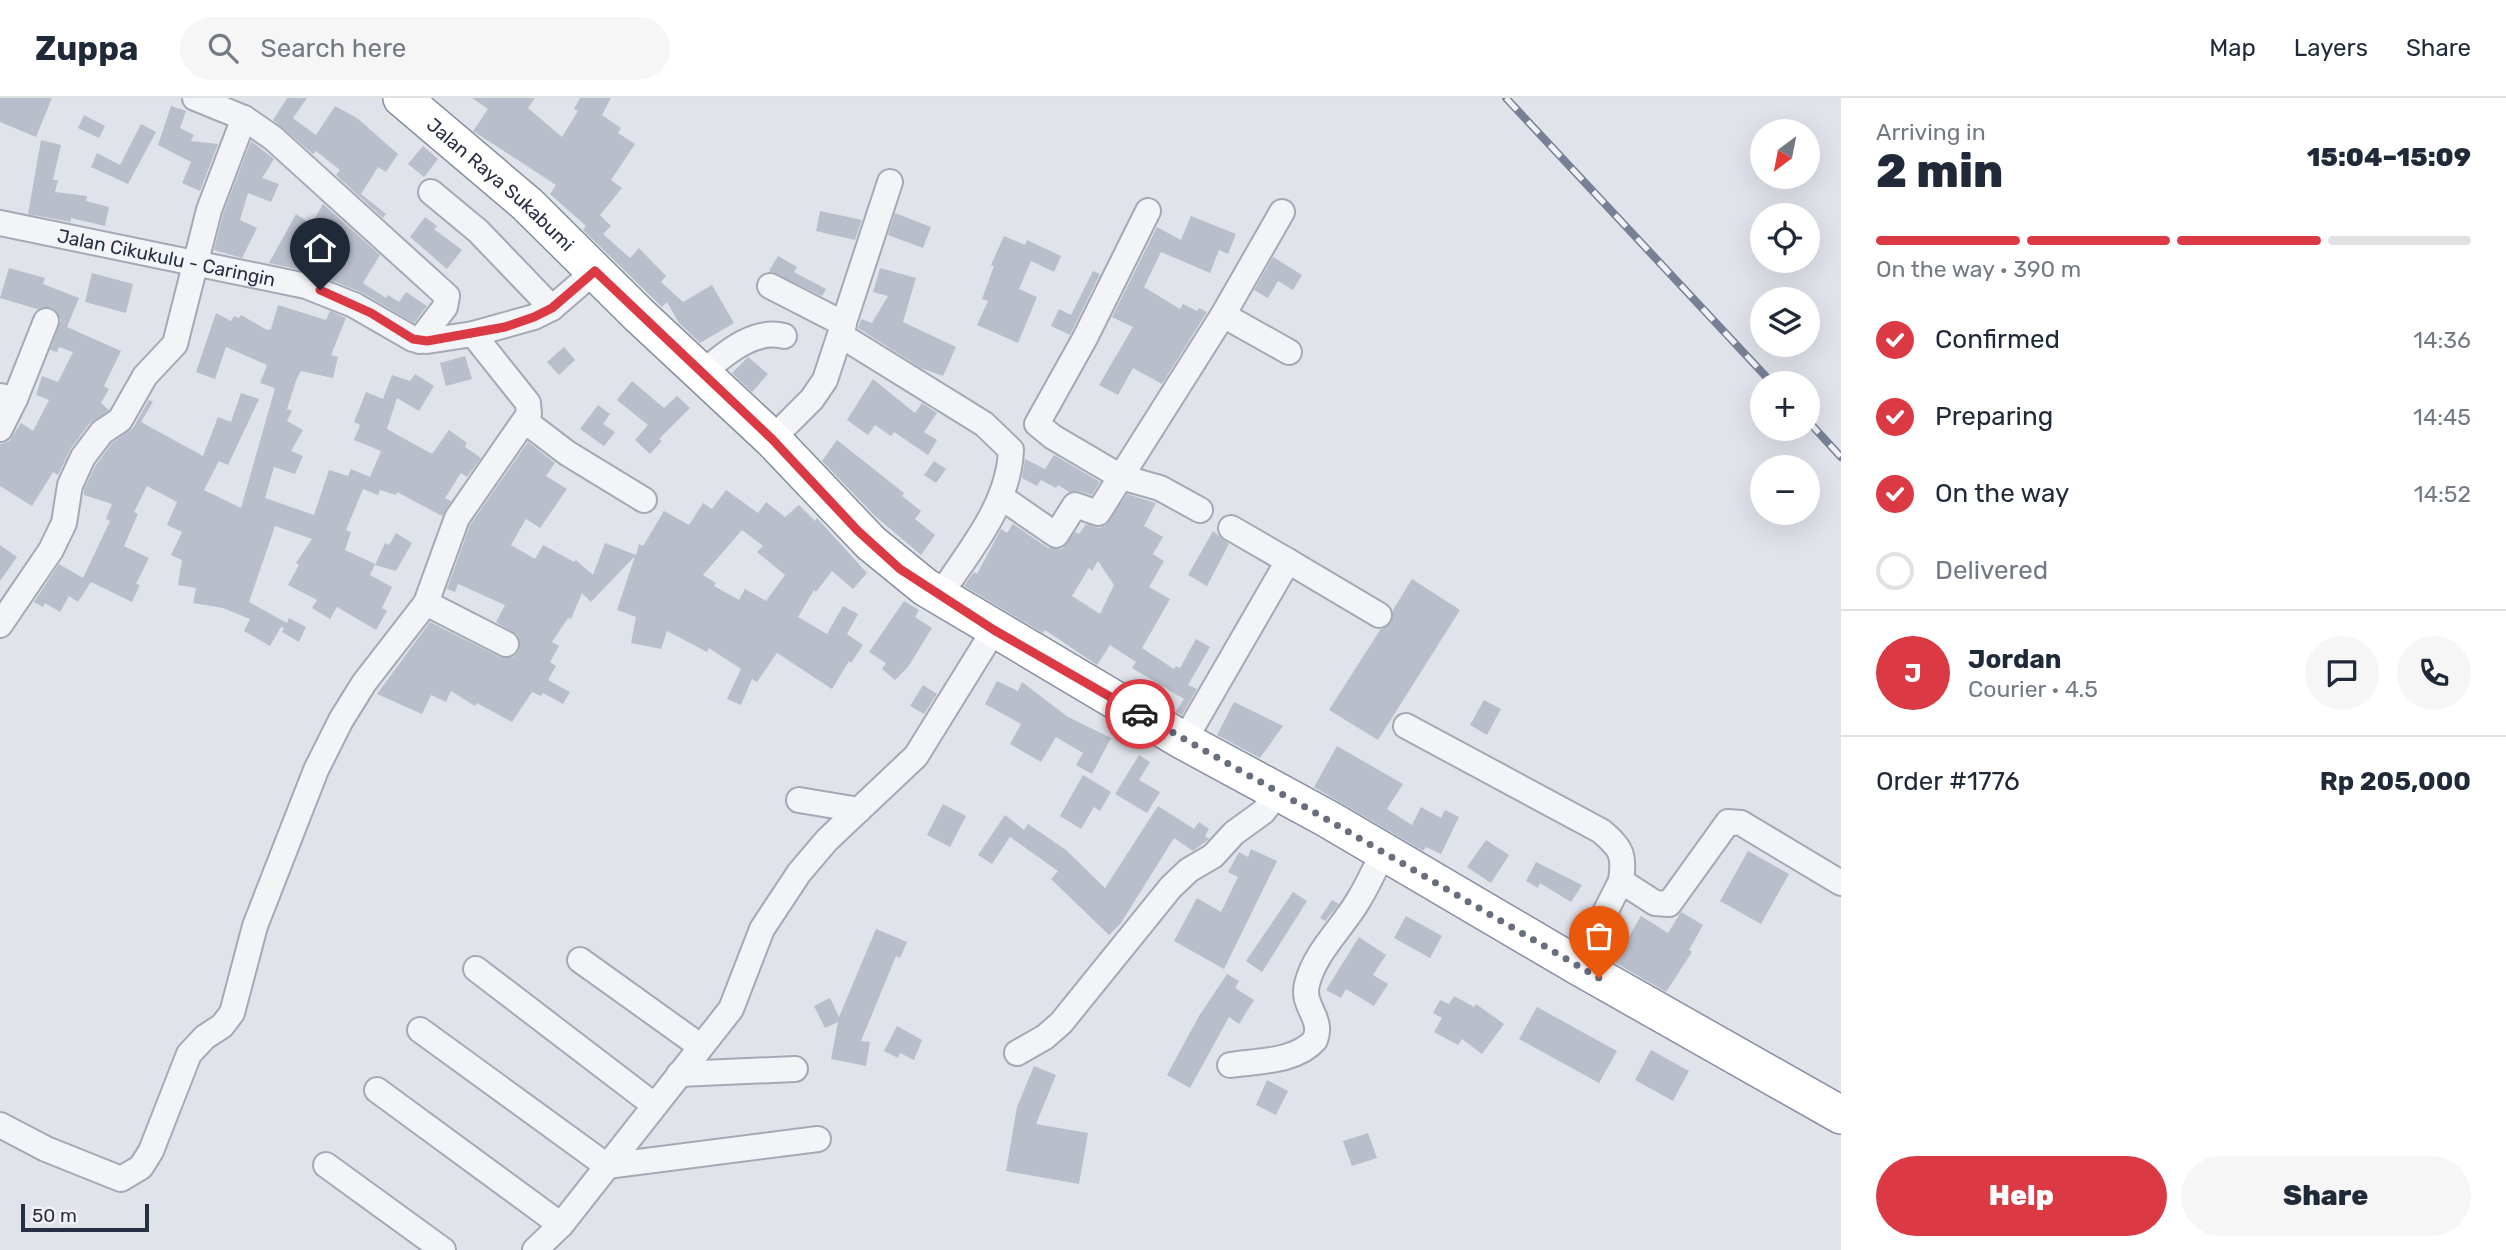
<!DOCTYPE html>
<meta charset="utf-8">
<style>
:root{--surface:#fff;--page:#f6f6f7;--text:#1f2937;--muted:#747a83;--line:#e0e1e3;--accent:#db3944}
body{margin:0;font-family:Rubik,sans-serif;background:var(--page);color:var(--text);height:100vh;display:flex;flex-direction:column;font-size:26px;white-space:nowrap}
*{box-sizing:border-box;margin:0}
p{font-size:23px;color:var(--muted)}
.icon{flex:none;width:38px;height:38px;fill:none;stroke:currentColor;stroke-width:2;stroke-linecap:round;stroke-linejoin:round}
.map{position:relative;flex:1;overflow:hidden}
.details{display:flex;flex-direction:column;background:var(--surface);width:665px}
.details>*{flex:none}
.needle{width:46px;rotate:212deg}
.controls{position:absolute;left:1750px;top:21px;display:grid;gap:14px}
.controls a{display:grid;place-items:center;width:70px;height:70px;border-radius:50%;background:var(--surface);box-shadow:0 7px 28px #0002;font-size:35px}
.scale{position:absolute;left:21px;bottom:18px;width:128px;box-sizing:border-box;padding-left:7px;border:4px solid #272f43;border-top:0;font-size:19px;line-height:24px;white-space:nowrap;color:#272f43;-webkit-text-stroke:5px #f0f2f7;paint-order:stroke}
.pin{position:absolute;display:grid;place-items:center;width:60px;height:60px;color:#fff;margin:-72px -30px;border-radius:50% 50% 50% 0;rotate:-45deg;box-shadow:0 0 7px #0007}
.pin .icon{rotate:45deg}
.courier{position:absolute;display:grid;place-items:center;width:70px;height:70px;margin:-35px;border:5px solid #db3944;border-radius:50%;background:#fff;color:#222;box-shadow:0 2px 9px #0007}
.overview em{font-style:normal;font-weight:800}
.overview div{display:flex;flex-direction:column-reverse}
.overview{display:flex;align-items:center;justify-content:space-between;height:119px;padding:0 35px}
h1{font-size:46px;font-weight:800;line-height:52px}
.bar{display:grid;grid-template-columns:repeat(4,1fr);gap:10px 7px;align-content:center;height:84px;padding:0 35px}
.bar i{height:9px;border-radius:5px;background:var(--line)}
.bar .active{background:var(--accent)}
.bar p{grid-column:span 4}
.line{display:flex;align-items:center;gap:18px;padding:0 35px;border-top:2px solid var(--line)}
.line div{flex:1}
.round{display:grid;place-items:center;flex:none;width:74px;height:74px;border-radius:37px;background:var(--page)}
ol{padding:0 35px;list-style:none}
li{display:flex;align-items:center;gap:21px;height:77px}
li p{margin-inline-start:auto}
li .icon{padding:7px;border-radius:50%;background:var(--accent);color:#fff;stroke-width:4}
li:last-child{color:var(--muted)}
li i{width:38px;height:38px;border:4px solid var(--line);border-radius:50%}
.button{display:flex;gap:14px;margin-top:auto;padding:14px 35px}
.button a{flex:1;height:80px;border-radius:42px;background:var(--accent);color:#fff;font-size:28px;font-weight:800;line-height:80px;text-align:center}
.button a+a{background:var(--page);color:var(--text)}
header{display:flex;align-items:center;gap:42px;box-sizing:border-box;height:98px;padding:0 35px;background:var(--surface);border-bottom:2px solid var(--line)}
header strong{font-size:33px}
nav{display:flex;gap:38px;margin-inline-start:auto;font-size:24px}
.search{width:490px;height:63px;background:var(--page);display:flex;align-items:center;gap:18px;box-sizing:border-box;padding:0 24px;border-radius:38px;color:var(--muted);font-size:26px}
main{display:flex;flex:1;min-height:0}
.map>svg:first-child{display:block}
</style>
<header>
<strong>Zuppa</strong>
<div class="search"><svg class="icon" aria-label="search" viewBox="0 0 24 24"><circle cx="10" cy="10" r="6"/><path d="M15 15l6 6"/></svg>Search here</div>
<nav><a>Map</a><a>Layers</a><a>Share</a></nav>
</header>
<main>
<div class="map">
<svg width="1841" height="1152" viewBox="0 0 1841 1152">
<rect width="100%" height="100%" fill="#e0e3ea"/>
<!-- building -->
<path fill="#b9becb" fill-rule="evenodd" d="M 0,0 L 52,0 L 36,39 L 0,24 Z
M 287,0 L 307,0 L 293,20 L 316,37 L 335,8 L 357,20 L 398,56 L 386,74 L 378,69 L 361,96 L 386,116 L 383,120 L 336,77 L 340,72 L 316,53 L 313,56 L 273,22 Z
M 472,0 L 535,0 L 528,10 L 562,39 L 578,13 L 574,11 L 580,0 L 611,0 L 602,17 L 621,30 L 618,35 L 635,46 L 611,82 L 622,90 L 600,117 L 611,128 L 603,136 L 630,160 L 639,150 L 666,178 L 661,184 L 683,204 L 712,187 L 734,225 L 700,245 L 679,225 L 667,204 L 662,209 L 583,132 L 586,128 L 550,96 L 556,87 L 473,33 L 488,11 Z
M 171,8 L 186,13 L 180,30 L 194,37 L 191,43 L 218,46 L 200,93 L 182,85 L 191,64 L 158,47 Z
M 84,17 L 105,28 L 99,40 L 78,30 Z
M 141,26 L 156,34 L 128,86 L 91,69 L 97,55 L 120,67 Z
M 41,42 L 61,47 L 53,82 L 58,82 L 55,94 L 87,98 L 86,103 L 109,109 L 105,128 L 71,120 L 71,124 L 28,116 Z
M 251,43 L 274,61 L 262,80 L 279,86 L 271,104 L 248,95 L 240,122 L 257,130 L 242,160 L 214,152 L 223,116 Z
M 423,48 L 438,61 L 424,79 L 408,66 Z
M 323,106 L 380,157 L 363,185 L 386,200 L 388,197 L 399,204 L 406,194 L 427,208 L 414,225 L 361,194 L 313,175 L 316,169 L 327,176 L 345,146 L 311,127 Z
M 820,113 L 862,122 L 855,142 L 816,133 Z
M 895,115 L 931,129 L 923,150 L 888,137 Z
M 296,116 L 311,126 L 293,157 L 315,169 L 312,174 L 269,165 Z
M 1191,118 L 1236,136 L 1228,156 L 1219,152 L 1210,175 L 1161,154 L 1144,189 L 1180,211 L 1183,206 L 1197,213 L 1199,210 L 1207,214 L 1162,286 L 1133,270 L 1118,297 L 1099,287 L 1133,229 L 1112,219 L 1157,129 L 1181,142 Z
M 425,119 L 437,128 L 434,131 L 462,152 L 447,171 L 410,139 Z
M 1004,138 L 1025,147 L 1027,142 L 1061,158 L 1054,174 L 1031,163 L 1019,191 L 1037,199 L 1018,245 L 977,227 L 988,203 L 982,201 L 994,168 L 991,167 Z
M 778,158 L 797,169 L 794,174 L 826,191 L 822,198 L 769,173 Z
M 1273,159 L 1302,177 L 1293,192 L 1278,183 L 1268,200 L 1254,192 Z
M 9,170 L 45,180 L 43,186 L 79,200 L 67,229 L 121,253 L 104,288 L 109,291 L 101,305 L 109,312 L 90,325 L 71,350 L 58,377 L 53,374 L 32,408 L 0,388 L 0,346 L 9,343 L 21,325 L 33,333 L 49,302 L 36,297 L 42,278 L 58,284 L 73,254 L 59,249 L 57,254 L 50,252 L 61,222 L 52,210 L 37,211 L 0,200 Z
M 880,170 L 916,180 L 903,224 L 956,249 L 943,278 L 921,270 L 858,230 L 861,221 L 872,225 L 888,198 L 873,194 Z
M 1093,173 L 1100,176 L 1070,237 L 1051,228 L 1059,211 L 1071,217 Z
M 92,175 L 133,186 L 126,215 L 85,204 Z
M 278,207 L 326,222 L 330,213 L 346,220 L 331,257 L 338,259 L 333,280 L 301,273 L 297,280 L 287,311 L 292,313 L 287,323 L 303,332 L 291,353 L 303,358 L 295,376 L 274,369 L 265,400 L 314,417 L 329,372 L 348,378 L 351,371 L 370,379 L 381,353 L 354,342 L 360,327 L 354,324 L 366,294 L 383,301 L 392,277 L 410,283 L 415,276 L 434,288 L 419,313 L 397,300 L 387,331 L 432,356 L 449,332 L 467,345 L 465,349 L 481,360 L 467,379 L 461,375 L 445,400 L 451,403 L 442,418 L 397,394 L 396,397 L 380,392 L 378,397 L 363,391 L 346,432 L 351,434 L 345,452 L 375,466 L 370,477 L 392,489 L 382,510 L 387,513 L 376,532 L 337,509 L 330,521 L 312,510 L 317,502 L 288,487 L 299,467 L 296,465 L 312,441 L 275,428 L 249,504 L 287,525 L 289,520 L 306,529 L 299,544 L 282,534 L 284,530 L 281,529 L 270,548 L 244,533 L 250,521 L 223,510 L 193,505 L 196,490 L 178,487 L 182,462 L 171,457 L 182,434 L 167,427 L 177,404 L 147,388 L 134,414 L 138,416 L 124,448 L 149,460 L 136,486 L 140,487 L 132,504 L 91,484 L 78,504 L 69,498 L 60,514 L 45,505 L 43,509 L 34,504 L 59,466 L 83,480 L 110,423 L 106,421 L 112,406 L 84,397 L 84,391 L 96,367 L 112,345 L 133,330 L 149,302 L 153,304 L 141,324 L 203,358 L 218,319 L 231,324 L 241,295 L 259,301 L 228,367 L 219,363 L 204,392 L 241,410 L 275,290 L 260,285 L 267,267 L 226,249 L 215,281 L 196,274 L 216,215 L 231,223 L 234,218 L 239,220 L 241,217 L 267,232 L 271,231 Z
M 564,249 L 575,262 L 559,277 L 547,264 Z
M 465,258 L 472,281 L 446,288 L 440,265 Z
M 748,259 L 768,276 L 752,294 L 732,275 Z
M 873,281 L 915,315 L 922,305 L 937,315 L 924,334 L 937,342 L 928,357 L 894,334 L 891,338 L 875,327 L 868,337 L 847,322 Z
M 632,283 L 664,310 L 677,298 L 690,310 L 659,341 L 662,343 L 650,356 L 635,342 L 648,327 L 617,302 Z
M 598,307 L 610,316 L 603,326 L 615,334 L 604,348 L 580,331 Z
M 837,342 L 904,395 L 902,398 L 921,413 L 915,421 L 935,437 L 921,457 L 875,418 L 822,363 Z
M 528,344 L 555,365 L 546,378 L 567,391 L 540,430 L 526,421 L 511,447 L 535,461 L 543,447 L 574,464 L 576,462 L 593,477 L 605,445 L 636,457 L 639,446 L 643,448 L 664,413 L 689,427 L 703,405 L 712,411 L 726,392 L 758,415 L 766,404 L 785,419 L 799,407 L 815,423 L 817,420 L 867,475 L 853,491 L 832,473 L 816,494 L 814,492 L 798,519 L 827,536 L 843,508 L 858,516 L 847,536 L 863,547 L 851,565 L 849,563 L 832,591 L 777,555 L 757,584 L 752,581 L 741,607 L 727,601 L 741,571 L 709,550 L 707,554 L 667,533 L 661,551 L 631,545 L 636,519 L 617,512 L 635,458 L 591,504 L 582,495 L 571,521 L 568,520 L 552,544 L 559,548 L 550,564 L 556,568 L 548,582 L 570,594 L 563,606 L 543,595 L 541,598 L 532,594 L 512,624 L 477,605 L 475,608 L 451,593 L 446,604 L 431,597 L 422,616 L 377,596 L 430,524 L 500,559 L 513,559 L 519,553 L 518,537 L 496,524 L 505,507 L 458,486 L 455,494 L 447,491 L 470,427 ZM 742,432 L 763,448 L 757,454 L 785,477 L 766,503 L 745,491 L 739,502 L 714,488 L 716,485 L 703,477 Z
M 1054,357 L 1100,384 L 1092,397 L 1079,393 L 1069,394 L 1058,387 L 1056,390 L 1041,382 L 1037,388 L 1022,380 L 1025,361 L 1045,371 Z
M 934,363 L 946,371 L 936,385 L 924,377 Z
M 1127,396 L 1156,405 L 1144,428 L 1163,439 L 1153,456 L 1164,463 L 1149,489 L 1170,501 L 1142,550 L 1174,571 L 1176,568 L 1180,570 L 1196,541 L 1210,549 L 1188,587 L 1197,591 L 1182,617 L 1176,614 L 1184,601 L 1132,570 L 1136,564 L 1110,547 L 1097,567 L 1045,532 L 1043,535 L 964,488 L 974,474 L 977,476 L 1001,431 L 1007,435 L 1013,426 L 1048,450 L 1062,451 L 1075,434 L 1079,436 L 1086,426 L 1099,430 L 1106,427 ZM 1098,463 L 1114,487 L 1100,516 L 1072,498 L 1089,470 L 1092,473 Z
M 1213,433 L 1229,446 L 1207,488 L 1188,477 Z
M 396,435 L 412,445 L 396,473 L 375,467 L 385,445 L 389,447 Z
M 0,447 L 17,459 L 0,483 Z
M 1412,481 L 1460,512 L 1378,642 L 1329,612 L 1380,532 L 1391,525 L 1393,512 Z
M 904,503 L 919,512 L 915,519 L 932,530 L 908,569 L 895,582 L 882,571 L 886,565 L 869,554 Z
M 997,583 L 1018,593 L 1022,584 L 1068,619 L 1111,640 L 1092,676 L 1076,667 L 1083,655 L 1056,639 L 1041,664 L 1010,646 L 1021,626 L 985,606 Z
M 923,587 L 937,596 L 924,616 L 910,608 Z
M 1484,602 L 1501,611 L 1487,637 L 1470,627 Z
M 1234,604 L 1283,628 L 1260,660 L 1217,637 Z
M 1337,648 L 1403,686 L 1387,711 L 1412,727 L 1421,709 L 1441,720 L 1445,712 L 1459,719 L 1441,756 L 1426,749 L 1423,753 L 1314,689 Z
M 1139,657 L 1150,664 L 1139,682 L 1160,694 L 1147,715 L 1115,696 Z
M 1083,677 L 1111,694 L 1100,713 L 1094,709 L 1081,731 L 1060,718 Z
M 943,706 L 966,718 L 950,749 L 927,737 Z
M 1158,708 L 1194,731 L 1199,724 L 1209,731 L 1205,738 L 1209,741 L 1193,753 L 1174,740 L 1121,825 L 1109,837 L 1051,781 L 1058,773 L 1010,739 L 992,766 L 978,757 L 1005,717 L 1024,732 L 1028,726 L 1066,752 L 1105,790 Z
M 1486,742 L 1509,757 L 1491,785 L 1467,769 Z
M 1251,751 L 1277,763 L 1224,871 L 1174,843 L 1197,800 L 1221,814 L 1238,779 L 1228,774 L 1239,754 L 1248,759 Z
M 1748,753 L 1789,776 L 1761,826 L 1720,803 Z
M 1536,764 L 1582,787 L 1571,804 L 1540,785 L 1538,790 L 1526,783 Z
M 1293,794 L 1307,803 L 1262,874 L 1246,863 Z
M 1332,802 L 1339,806 L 1325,823 L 1320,820 Z
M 1681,814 L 1703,827 L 1689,852 L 1692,854 L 1666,894 L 1614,864 L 1641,818 L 1668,835 Z
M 1406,818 L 1442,838 L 1430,860 L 1394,840 Z
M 876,831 L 907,844 L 900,860 L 896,858 L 861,943 L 870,944 L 866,968 L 831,961 L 838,924 L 825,930 L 814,908 L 830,900 L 839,919 Z
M 1359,839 L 1386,857 L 1373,877 L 1388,886 L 1374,908 L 1346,891 L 1341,900 L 1326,892 Z
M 1227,876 L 1239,883 L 1235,890 L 1254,902 L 1239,926 L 1229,919 L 1190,990 L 1167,977 L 1199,918 Z
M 1454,898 L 1474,909 L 1476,906 L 1504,926 L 1482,956 L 1462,941 L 1458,947 L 1434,934 L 1442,920 L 1433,915 L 1440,902 L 1449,906 Z
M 1537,909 L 1617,953 L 1599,985 L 1519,941 Z
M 897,928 L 922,942 L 914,962 L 900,955 L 898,960 L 884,953 Z
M 1651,952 L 1689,973 L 1673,1003 L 1635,982 Z
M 1034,968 L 1056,977 L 1036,1026 L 1088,1035 L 1079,1086 L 1006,1073 L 1017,1009 Z
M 1267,982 L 1288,993 L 1276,1017 L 1256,1007 Z
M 1368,1035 L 1377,1060 L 1352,1068 L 1343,1043 Z"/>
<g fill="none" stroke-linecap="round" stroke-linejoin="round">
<!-- minor casing -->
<g stroke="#a5a9b5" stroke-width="28">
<g id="minor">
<path d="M 195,0 L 244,20 L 273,40 L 447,198 L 445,209 L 419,243"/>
<path d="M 431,94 L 478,133 L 552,210"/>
<path d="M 1148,113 L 1085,240 L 1037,326 L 1053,339 L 1121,379 L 1160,390 L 1200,412"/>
<path id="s1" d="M 0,125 L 306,188 L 354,207 L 413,241 L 427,243 L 473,236 L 534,219 L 552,210 L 595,173"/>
<path d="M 770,188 L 844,226"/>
<path d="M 1223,217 L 1289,254"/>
<path d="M 842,238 L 984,326 L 1011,352 C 1009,407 969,453 940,497"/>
<path d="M 702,275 C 724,257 753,230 784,238"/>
<path d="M 0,298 L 15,301 L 46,223"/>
<path d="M 525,323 L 567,355 L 644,402"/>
<path d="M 0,331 L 15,301"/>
<path d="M 772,341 L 812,301 L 825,282 L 890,84"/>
<path d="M 1001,399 L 1056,437 L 1075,407 L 1098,415 L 1223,217 L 1282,114"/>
<path d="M 1288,463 L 1379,517"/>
<path d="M 426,505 L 506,546"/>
<path d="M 0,527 L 51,452 L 64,425 L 70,387 L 83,359 L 102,334 L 120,322 L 145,278 L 175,246 L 209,112 L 244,20"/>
<path d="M 1406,628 L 1601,733 C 1621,750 1625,756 1621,783"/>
<path d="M 1184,643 L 1288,463 L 1231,430"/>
<path d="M 799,702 L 859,712"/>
<path d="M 580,862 L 700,948"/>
<path d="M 1578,868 L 1621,783 L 1655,805 L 1669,806 L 1728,724 L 1741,725 L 1841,785"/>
<path d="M 476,871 L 654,1007"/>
<path d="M 420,932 L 607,1068 L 818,1041"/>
<path d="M 1017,955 L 1045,939 L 1061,925 L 1171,789 L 1189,772 L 1213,758 L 1234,735 L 1263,714 L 1278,695"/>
<path d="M 1230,967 C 1257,963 1296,964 1315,942 C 1324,920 1301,908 1307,886 C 1315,854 1342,830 1358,803 C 1368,787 1375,770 1384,754"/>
<path d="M 679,976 L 795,971"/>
<path d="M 377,992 L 561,1127"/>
<path d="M 0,1027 L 46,1051 L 121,1081 L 141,1069 L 151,1053 L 189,956 L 205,939 L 222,928 L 232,915 L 255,828 L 316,672 L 341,622 L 364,585 L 426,505 L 457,420 L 529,316 L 528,305 L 473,236"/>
<path d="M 326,1067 L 443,1152"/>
<path d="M 535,1152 L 561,1127 L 731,911 L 762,831 L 799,775 L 827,742 L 916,658 L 994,532"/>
</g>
</g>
<!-- highway casing -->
<g stroke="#868fa2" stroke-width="40">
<g id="highway">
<path id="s2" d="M 402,0 L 527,106 L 639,217 L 772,341 L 871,445 L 925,489 L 1184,643 L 1328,721 L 1578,868 L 1841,1017"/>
</g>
</g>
<!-- minor -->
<use href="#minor" stroke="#f3f4f8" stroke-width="24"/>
<!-- highway -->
<use href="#highway" stroke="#fff" stroke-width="37"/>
<!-- rail casing -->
<g stroke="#788095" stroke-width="8">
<path id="rail" d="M 1506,0 L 1772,285
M 1808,323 L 1841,359"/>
</g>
<!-- rail -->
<use href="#rail" stroke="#f0f2f7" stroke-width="5" stroke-dasharray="16" stroke-linecap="butt"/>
</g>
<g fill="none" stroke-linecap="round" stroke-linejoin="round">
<!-- done -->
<path stroke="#686e7d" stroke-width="7" stroke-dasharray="0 12.6" d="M 1140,616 L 1328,722 L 1599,880"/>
<!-- route -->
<path stroke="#db3944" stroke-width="9" d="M 320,192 L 371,215 L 413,241 L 427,243 L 505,229 L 534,219 L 552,210 L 595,173 L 772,341 L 858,433 L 900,471 L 994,532 L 1140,616"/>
</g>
<g text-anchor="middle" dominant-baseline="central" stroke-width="5" stroke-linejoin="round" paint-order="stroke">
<!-- street labels -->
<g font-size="19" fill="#272f43" stroke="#f0f2f7">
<text stroke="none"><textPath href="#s2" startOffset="131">Jalan Raya Sukabumi</textPath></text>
<text stroke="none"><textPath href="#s1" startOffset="170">Jalan Cikukulu - Caringin</textPath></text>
</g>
</g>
</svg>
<div class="controls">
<a><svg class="needle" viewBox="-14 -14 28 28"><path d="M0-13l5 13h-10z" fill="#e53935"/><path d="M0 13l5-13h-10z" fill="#747a83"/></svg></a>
<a><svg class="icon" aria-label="locate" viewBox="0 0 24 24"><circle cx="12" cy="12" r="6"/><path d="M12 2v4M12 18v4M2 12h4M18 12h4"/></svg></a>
<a><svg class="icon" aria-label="layers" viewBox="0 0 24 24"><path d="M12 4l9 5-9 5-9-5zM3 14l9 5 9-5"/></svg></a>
<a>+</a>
<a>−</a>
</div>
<div class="scale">50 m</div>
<div class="pin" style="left:1599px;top:880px;background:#ea580c"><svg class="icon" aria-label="bag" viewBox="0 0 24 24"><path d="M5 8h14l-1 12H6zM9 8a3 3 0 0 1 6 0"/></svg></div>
<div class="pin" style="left:320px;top:192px;background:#1f2937"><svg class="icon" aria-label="home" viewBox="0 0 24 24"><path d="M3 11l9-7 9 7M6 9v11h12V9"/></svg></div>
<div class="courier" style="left:1140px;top:616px"><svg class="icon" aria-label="car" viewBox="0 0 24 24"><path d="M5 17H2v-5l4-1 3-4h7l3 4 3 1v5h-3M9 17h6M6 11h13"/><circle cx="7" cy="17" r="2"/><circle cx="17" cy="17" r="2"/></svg></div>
</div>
<section class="details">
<div class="overview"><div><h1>2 min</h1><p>Arriving in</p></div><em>15:04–15:09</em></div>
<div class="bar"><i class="active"></i><i class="active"></i><i class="active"></i><i></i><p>On the way · 390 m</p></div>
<ol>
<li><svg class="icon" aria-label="check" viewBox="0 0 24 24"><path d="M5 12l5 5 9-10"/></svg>Confirmed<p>14:36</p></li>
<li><svg class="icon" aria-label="check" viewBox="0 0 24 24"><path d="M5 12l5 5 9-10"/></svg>Preparing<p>14:45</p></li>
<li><svg class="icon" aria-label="check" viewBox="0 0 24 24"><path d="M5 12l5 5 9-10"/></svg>On the way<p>14:52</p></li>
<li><i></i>Delivered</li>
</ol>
<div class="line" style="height:126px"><b class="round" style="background:var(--accent);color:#fff">J</b><div><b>Jordan</b><p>Courier · 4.5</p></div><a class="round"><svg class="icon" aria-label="chat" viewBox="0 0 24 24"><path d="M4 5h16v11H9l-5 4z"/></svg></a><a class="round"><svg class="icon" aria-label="phone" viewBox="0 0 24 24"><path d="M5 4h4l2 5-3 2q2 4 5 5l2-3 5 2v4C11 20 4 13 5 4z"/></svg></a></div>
<div class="line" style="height:91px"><div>Order #1776</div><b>Rp 205,000</b></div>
<div class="button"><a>Help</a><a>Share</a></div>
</section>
</main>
